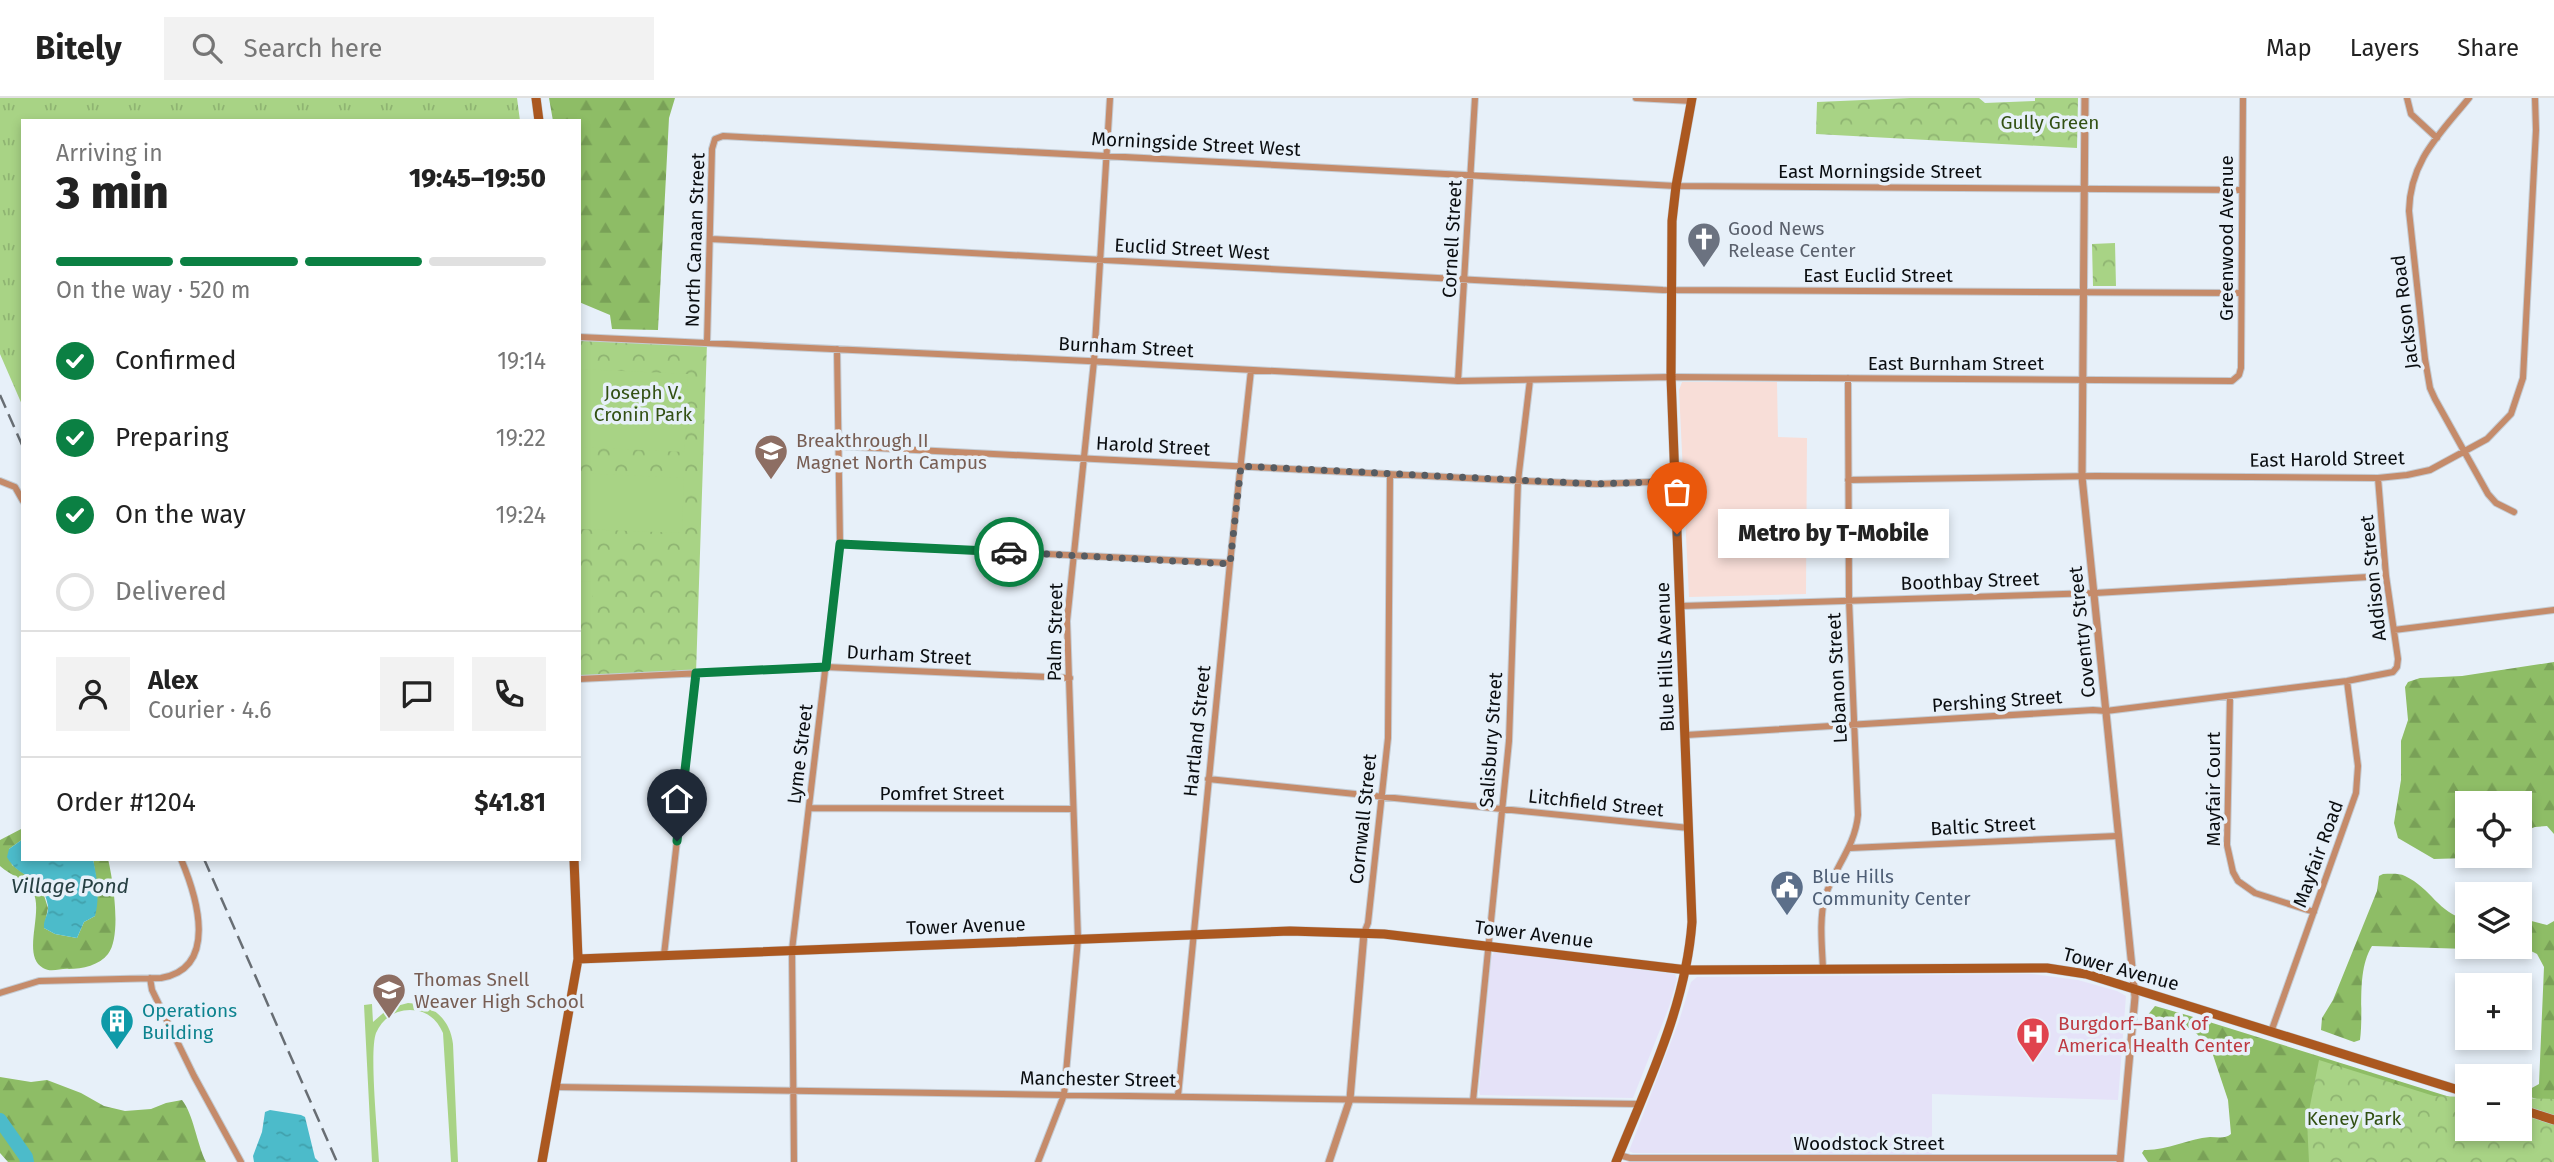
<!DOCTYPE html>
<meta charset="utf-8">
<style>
:root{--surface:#fff;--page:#f2f2f2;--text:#222;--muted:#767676;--line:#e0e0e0;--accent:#0b8043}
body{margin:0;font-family:"Fira Sans",sans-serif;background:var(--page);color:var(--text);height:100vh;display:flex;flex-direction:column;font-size:26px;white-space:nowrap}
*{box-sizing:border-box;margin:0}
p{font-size:23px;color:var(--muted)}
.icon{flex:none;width:38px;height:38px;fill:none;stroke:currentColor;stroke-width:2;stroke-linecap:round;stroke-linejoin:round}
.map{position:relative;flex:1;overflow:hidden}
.panel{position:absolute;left:21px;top:21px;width:560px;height:742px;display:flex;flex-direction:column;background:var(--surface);border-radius:0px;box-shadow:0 4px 10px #0003}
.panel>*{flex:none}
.buttons{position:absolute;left:2455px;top:693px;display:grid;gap:14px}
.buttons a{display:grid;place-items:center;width:77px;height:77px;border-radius:0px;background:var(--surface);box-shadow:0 4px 10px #0003;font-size:35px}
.pin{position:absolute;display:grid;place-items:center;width:60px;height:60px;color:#fff;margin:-72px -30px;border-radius:50% 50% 50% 0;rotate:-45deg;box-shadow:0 0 7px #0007}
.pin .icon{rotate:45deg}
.courier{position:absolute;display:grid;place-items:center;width:70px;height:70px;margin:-35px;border:5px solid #0b8043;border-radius:50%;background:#fff;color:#222;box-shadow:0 2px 9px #0007}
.bubble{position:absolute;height:49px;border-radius:0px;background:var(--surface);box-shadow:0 4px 10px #0003;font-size:23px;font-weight:800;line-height:49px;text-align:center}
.headline em{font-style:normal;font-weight:800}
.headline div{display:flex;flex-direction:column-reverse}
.headline{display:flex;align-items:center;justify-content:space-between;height:119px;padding:0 35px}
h1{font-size:46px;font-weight:800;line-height:52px}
.bar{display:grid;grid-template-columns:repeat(4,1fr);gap:10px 7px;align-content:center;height:84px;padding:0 35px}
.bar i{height:9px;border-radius:5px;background:var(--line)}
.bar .selected{background:var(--accent)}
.bar p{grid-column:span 4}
.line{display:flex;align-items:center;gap:18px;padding:0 35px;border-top:2px solid var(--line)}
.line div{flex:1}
.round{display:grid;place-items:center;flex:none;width:74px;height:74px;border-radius:0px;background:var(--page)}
ol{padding:0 35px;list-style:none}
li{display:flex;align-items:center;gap:21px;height:77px}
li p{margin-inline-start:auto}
li .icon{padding:7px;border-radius:50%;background:var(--accent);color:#fff;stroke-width:4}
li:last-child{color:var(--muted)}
li i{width:38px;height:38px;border:4px solid var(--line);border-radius:50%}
header{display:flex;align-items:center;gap:42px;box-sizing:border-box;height:98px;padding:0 35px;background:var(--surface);border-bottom:2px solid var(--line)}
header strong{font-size:33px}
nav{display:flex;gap:38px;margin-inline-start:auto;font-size:24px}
.search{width:490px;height:63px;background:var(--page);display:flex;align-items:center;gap:18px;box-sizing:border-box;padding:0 24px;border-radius:0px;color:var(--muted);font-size:26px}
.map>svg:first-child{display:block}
</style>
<header>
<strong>Bitely</strong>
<div class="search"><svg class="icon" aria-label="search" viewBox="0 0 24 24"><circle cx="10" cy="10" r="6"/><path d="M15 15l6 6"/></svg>Search here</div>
<nav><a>Map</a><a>Layers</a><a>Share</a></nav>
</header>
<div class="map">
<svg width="2554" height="1064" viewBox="0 0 2554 1064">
<defs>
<pattern id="grass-tufts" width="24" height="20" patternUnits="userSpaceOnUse" patternTransform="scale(1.75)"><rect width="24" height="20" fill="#a8d385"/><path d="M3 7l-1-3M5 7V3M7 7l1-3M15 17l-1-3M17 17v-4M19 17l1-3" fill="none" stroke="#8fb472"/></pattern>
<pattern id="forest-firs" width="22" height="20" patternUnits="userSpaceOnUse" patternTransform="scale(1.75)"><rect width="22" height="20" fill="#8ebd66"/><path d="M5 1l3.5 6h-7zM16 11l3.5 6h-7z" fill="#79a157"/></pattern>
<pattern id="park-crowns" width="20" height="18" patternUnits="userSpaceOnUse" patternTransform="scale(1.75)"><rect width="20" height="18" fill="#a8d385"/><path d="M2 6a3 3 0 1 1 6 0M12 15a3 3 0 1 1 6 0" fill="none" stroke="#8fb472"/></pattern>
<pattern id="water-ripples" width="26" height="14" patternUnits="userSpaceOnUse" patternTransform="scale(1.75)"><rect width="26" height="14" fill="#4cbbca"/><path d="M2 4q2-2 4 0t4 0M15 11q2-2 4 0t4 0" fill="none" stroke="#41a0ac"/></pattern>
</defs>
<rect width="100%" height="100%" fill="#e7f0f9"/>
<!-- commercial -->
<path fill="#f8ded8" d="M 1682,284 L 1777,284 L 1778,339 L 1807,340 L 1806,496 L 1689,499 L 1679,292 Z"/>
<!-- medical -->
<path fill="#e5e2f8" d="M 1494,854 L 1675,876 L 1677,881 L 1669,909 L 1633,1000 L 1480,997 L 1479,992 L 1491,860 Z
M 2032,876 L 2078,882 L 2117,893 L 2126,898 L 2118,1002 L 1932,996 L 1932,1056 L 1633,1055 L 1629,1053 L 1679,923 L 1691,884 L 1697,879 Z"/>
<!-- grass -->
<path fill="url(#grass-tufts)" d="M 0,0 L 517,0 L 520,23 L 23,23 L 23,309 L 0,256 Z"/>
<!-- forest -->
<path fill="url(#forest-firs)" d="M 549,0 L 675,0 L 669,20 L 658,232 L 612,231 L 610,217 L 579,204 L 579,23 L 553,23 Z
M 2554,564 L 2554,736 L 2547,728 L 2535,729 L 2520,735 L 2520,705 L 2468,705 L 2468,758 L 2471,758 L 2467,760 L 2434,761 L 2398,740 L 2394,725 L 2401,682 L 2401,643 L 2408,622 L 2405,589 L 2408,584 L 2420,580 L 2462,578 Z
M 23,730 L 23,741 L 9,751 L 12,767 L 41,788 L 48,810 L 44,830 L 55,836 L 77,840 L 84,824 L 95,818 L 97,787 L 93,761 L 108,761 C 113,782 122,838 108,856 C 100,867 82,871 69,871 C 61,870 51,875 43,870 C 21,858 44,814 33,794 C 26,781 11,778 0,768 L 0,742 Z
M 2383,776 C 2390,776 2399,775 2405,778 C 2431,790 2438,815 2467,822 L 2468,849 L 2520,849 L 2520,820 L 2547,827 L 2554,823 L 2554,1006 L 2530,999 L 2530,991 L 2539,986 L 2544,869 L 2537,856 L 2531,853 L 2372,848 C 2356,874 2364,913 2360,942 L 2354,944 L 2321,932 L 2322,920 L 2333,902 L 2377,793 L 2379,778 Z
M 2155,908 L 2190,918 L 2450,999 L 2356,1064 L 2148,1064 L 2142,1055 L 2144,1052 C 2165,1053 2188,1041 2210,1039 C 2218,1039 2225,1041 2231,1036 L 2228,1002 L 2212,954 L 2197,936 L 2181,925 L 2176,925 L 2167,930 L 2150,928 L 2147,918 Z
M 0,979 L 31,984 L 47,982 L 81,995 L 104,1008 L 125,1013 L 151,1011 L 166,1005 L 182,1002 C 193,1015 197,1046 206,1064 L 8,1064 L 0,1055 Z"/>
<!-- park -->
<path fill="url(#park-crowns)" d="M 1910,0 L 1979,0 L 1985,5 L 2035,3 L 2035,0 L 2078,0 L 2077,50 L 1816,36 L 1817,4 Z
M 2115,145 L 2116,188 L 2093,188 L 2092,146 Z
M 579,239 L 707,245 L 696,575 L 579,581 Z
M 2319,962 L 2434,998 L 2467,999 L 2468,1031 L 2520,1031 L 2520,1000 L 2554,1001 L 2554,1064 L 2309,1064 L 2307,1023 Z"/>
<!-- garden -->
<path fill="#a8d385" d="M 579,271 L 688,276 L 684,354 L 579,349 Z
M 579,375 L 684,380 L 682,435 L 579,431 Z
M 592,483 L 592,504 L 579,504 L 579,484 Z
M 408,905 C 433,906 450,921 453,946 L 458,1064 L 451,1064 L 443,935 C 437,921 426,912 410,912 C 395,912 382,921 376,935 C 369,954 378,1039 379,1064 L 372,1064 L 364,907 L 372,906 L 373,924 L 389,910 Z"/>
<!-- water -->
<path fill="url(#water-ripples)" d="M 23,741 L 23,761 L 93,761 C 97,779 100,800 95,818 L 84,824 L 77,840 L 55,836 L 44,830 C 43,822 49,816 48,808 C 42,774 19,782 7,759 L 9,751 Z
M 270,1012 L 301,1017 L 305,1019 L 315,1060 L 319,1064 L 254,1064 L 253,1058 L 262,1034 L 265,1014 Z"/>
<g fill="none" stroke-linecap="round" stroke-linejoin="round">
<!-- river -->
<path stroke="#4cbbca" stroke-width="14" d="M 0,1022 L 26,1059 L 27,1064"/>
<!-- minor casing -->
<g stroke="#c4ccd4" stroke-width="8">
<path id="minor" d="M 1636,0 L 1692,3
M 2407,0 L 2411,16 L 2437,40
M 2469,0 C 2439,37 2410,63 2409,113 L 2425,261 L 2430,290 L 2435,301 L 2488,396 L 2496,405 L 2514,414
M 711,141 L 1663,192 L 2241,195
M 579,239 L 1088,263 L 1458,283 L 1671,279 L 2232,283 L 2239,277 L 2241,270 L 2243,0
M 707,245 L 712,51 L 715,41 L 723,38 L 1676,88 L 2242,92
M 1458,283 L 1475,0
M 838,348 L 1525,383 L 1597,386 L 1675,383
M 1848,382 L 2096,378 L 2378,380 L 2407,377 L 2430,372 L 2487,341 L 2511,316 L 2523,280 L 2536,32 L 2535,0
M 0,383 L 15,389 L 23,403
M 840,446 L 1230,465
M 1681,508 L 2095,495 L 2386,478
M 2394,532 L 2554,512
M 579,581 L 826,569 L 1070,580
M 2230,598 L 2227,747 L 2233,774 L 2238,783 L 2255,795 L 2314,814
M 1686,637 L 2093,612 L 2106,613 L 2347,583 L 2393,574 L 2397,569 L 2398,561 L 2386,478 L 2378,380
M 1208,681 L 1689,730
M 810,710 L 1073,711
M 1850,750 L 2117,738
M 1364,835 L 1368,825 L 1388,640 L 1390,376
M 664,857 L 696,575
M 1823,871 C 1822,848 1819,821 1825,799 C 1834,770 1855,749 1858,717 L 1849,502 L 1848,280
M 150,880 L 152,892 L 194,978 L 241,1064
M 0,895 L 39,883 L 161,880 C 219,870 197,799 181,761
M 2271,934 L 2356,695 L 2358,668 L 2347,583
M 557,989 L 1639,1006
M 1178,998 L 1230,465 L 1251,272
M 1473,1003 L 1509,643 L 1518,383 L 1530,282
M 1619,1057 L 1630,1060 L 2120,1060
M 794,1064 L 792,852 L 840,446 L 837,251
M 1038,1064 L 1064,997 L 1078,841 L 1067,523 L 1094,263 L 1110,0"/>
</g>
<!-- tertiary casing -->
<g stroke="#c4ccd4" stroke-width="9">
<path id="tertiary" d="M 2085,0 L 2082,379 L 2135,899 L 2120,1064
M 1329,1064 L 1350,1001 L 1364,835"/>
</g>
<!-- secondary casing -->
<g stroke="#c4ccd4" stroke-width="10">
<path id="secondary" d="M 536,0 L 539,23
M 578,861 L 1290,833 L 1384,836 L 1687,872 L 2047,870 L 2086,876 L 2468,995
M 2520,1011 L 2554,1022
M 542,1064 L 578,861 L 574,761
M 1616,1064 C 1647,987 1686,908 1692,824 L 1671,279 L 1672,123 L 1676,88 L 1692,0"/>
</g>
<!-- minor -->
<use href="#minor" stroke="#c58b6a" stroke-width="6"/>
<!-- tertiary -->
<use href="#tertiary" stroke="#c58b6a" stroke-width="7"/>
<!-- secondary -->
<use href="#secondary" stroke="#ab5820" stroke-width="9"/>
<!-- rail -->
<path stroke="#686e74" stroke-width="2.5" stroke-dasharray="14 7" stroke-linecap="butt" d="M 0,297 L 23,349
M 204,761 L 337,1064"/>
</g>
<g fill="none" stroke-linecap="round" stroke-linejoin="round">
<!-- done -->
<path stroke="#575c62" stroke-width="7" stroke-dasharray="0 12.6" d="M 1009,454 L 1230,466 L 1241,368 L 1597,386 L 1675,383 L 1677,436"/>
<!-- route -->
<path stroke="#0b8043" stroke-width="9" d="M 677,743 L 696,575 L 826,569 L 840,446 L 1009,454"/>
</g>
<!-- icons -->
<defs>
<g id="church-pin" transform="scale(1.75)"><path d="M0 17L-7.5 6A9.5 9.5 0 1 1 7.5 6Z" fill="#6b7280" stroke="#e7f0f9"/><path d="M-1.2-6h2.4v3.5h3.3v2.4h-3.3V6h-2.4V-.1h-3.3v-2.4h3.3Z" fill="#fff"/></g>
<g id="school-pin" transform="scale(1.75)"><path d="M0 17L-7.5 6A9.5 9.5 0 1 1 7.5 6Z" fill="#8d6e63" stroke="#e7f0f9"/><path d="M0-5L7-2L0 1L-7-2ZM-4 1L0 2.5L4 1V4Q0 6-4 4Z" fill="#fff"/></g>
<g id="civic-pin" transform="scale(1.75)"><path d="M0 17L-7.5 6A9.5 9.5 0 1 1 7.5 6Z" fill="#5c6f8a" stroke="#e7f0f9"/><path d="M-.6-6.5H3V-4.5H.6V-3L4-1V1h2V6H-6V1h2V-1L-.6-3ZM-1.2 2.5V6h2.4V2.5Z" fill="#fff"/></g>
<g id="building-pin" transform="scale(1.75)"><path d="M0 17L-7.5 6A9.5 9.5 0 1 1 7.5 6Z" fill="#0f9aa8" stroke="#e7f0f9"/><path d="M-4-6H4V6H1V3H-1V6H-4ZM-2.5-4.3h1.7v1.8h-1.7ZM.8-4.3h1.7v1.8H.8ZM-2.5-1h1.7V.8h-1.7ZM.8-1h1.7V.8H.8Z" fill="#fff"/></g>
<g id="hospital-pin" transform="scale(1.75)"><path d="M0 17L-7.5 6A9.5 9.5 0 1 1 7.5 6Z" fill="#e0444e" stroke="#e7f0f9"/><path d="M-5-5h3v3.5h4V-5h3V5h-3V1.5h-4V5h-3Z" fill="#fff"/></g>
</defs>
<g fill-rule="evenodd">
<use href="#church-pin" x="1704" y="141"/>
<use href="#school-pin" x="771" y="353"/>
<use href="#civic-pin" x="1787" y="789"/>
<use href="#school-pin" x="389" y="892"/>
<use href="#building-pin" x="117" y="923"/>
<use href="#hospital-pin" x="2033" y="936"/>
</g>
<g text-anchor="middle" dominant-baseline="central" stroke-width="7" stroke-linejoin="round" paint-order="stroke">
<!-- park labels -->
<g font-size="19" fill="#325013" stroke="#e7f0f9">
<text x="2050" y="24">Gully Green</text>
<text x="643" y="294">Joseph V.<tspan x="643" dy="22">Cronin Park</tspan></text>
<text x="2354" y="1020">Keney Park</text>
</g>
<!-- street labels -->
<g font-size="19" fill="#0a0d10" stroke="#e7f0f9">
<text transform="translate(1196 46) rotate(3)">Morningside Street West</text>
<text x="1880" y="73">East Morningside Street</text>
<text transform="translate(2226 140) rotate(-90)">Greenwood Avenue</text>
<text transform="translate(1452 141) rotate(-87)">Cornell Street</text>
<text transform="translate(695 142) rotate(-88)">North Canaan Street</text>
<text transform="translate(1192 151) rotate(3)">Euclid Street West</text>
<text x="1878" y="177">East Euclid Street</text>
<text transform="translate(2405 214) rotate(-97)">Jackson Road</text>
<text transform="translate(1126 249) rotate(3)">Burnham Street</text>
<text x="1956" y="265">East Burnham Street</text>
<text transform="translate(1153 348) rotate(3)">Harold Street</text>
<text transform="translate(2327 361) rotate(-1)">East Harold Street</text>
<text transform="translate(2373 480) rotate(-96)">Addison Street</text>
<text transform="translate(1970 483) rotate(-2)">Boothbay Street</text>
<text transform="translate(1055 534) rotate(-89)">Palm Street</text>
<text transform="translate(2082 534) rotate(-96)">Coventry Street</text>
<text transform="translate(909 557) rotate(3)">Durham Street</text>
<text transform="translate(1665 559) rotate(-92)">Blue Hills Avenue</text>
<text transform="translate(1837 580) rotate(-93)">Lebanon Street</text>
<text transform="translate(1997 603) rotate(-4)">Pershing Street</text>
<text transform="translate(1197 633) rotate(-84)">Hartland Street</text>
<text transform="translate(1491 642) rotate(-86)">Salisbury Street</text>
<text transform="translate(800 656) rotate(-83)">Lyme Street</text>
<text transform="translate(2213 691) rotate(-90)">Mayfair Court</text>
<text x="942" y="695">Pomfret Street</text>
<text transform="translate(1596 705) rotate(6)">Litchfield Street</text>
<text transform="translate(1363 721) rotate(-84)">Cornwall Street</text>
<text transform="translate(1983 728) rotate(-3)">Baltic Street</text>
<text transform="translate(2318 756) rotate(-70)">Mayfair Road</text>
<text transform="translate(966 828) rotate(-2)">Tower Avenue</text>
<text transform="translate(1534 836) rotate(7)">Tower Avenue</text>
<text transform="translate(2121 871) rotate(15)">Tower Avenue</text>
<text transform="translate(1098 981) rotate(1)">Manchester Street</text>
<text x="1869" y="1045">Woodstock Street</text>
</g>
<!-- worship labels -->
<g font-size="19" fill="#5b616d" stroke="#e7f0f9" text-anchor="start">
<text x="1728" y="130">Good News<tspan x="1728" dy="22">Release Center</tspan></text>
</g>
<!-- education labels -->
<g font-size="19" fill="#785e54" stroke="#e7f0f9" text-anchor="start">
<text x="796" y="342">Breakthrough II<tspan x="796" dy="22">Magnet North Campus</tspan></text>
<text x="414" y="881">Thomas Snell<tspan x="414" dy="22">Weaver High School</tspan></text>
</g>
<!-- service labels -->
<g font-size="19" fill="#4e5e75" stroke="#e7f0f9" text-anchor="start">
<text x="1812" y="778">Blue Hills<tspan x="1812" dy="22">Community Center</tspan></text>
</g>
<!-- culture labels -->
<g font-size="19" fill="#0d838f" stroke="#e7f0f9" text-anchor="start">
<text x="142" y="912">Operations<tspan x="142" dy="22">Building</tspan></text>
</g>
<!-- health labels -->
<g font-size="19" fill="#be3a42" stroke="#e7f0f9" text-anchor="start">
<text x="2058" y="925">Burgdorf–Bank of<tspan x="2058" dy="22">America Health Center</tspan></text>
</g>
<!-- water labels -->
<g font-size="21" font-style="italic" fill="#274043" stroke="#e7f0f9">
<text x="70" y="788">Village Pond</text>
</g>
</g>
</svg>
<div class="buttons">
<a><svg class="icon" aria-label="locate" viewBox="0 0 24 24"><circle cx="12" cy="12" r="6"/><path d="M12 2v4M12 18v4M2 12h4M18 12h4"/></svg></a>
<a><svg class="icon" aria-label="layers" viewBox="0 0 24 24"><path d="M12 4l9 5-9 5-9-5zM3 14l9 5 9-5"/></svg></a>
<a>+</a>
<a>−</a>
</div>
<div class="pin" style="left:1677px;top:436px;background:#ea580c"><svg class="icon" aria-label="bag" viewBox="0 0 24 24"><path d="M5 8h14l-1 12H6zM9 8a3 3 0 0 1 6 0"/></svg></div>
<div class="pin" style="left:677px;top:743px;background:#1f2937"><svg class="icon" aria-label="home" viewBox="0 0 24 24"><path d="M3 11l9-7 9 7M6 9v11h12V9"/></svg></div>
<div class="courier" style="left:1009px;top:454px"><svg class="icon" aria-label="car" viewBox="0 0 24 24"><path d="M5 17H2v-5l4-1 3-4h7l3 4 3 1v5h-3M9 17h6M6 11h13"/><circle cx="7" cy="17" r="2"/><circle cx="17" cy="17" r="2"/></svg></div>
<div class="bubble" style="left:1718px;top:411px;width:231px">Metro by T-Mobile</div>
<section class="panel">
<div class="headline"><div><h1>3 min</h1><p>Arriving in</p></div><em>19:45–19:50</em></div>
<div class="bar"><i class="selected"></i><i class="selected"></i><i class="selected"></i><i></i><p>On the way · 520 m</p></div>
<ol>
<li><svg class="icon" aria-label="check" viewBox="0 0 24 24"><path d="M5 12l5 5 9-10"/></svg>Confirmed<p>19:14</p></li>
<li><svg class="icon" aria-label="check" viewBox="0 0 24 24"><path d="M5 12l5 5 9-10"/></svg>Preparing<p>19:22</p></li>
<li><svg class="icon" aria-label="check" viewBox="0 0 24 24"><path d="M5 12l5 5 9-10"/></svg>On the way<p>19:24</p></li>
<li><i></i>Delivered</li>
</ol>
<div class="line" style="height:126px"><a class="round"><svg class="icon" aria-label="person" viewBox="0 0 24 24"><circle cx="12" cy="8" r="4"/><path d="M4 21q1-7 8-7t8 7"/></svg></a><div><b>Alex</b><p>Courier · 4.6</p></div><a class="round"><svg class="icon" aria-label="chat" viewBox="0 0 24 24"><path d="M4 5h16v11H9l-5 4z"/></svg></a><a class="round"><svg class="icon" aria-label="phone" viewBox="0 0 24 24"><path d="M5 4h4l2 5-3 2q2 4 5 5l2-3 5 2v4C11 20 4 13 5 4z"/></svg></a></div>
<div class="line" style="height:91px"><div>Order #1204</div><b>$41.81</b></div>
</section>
</div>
